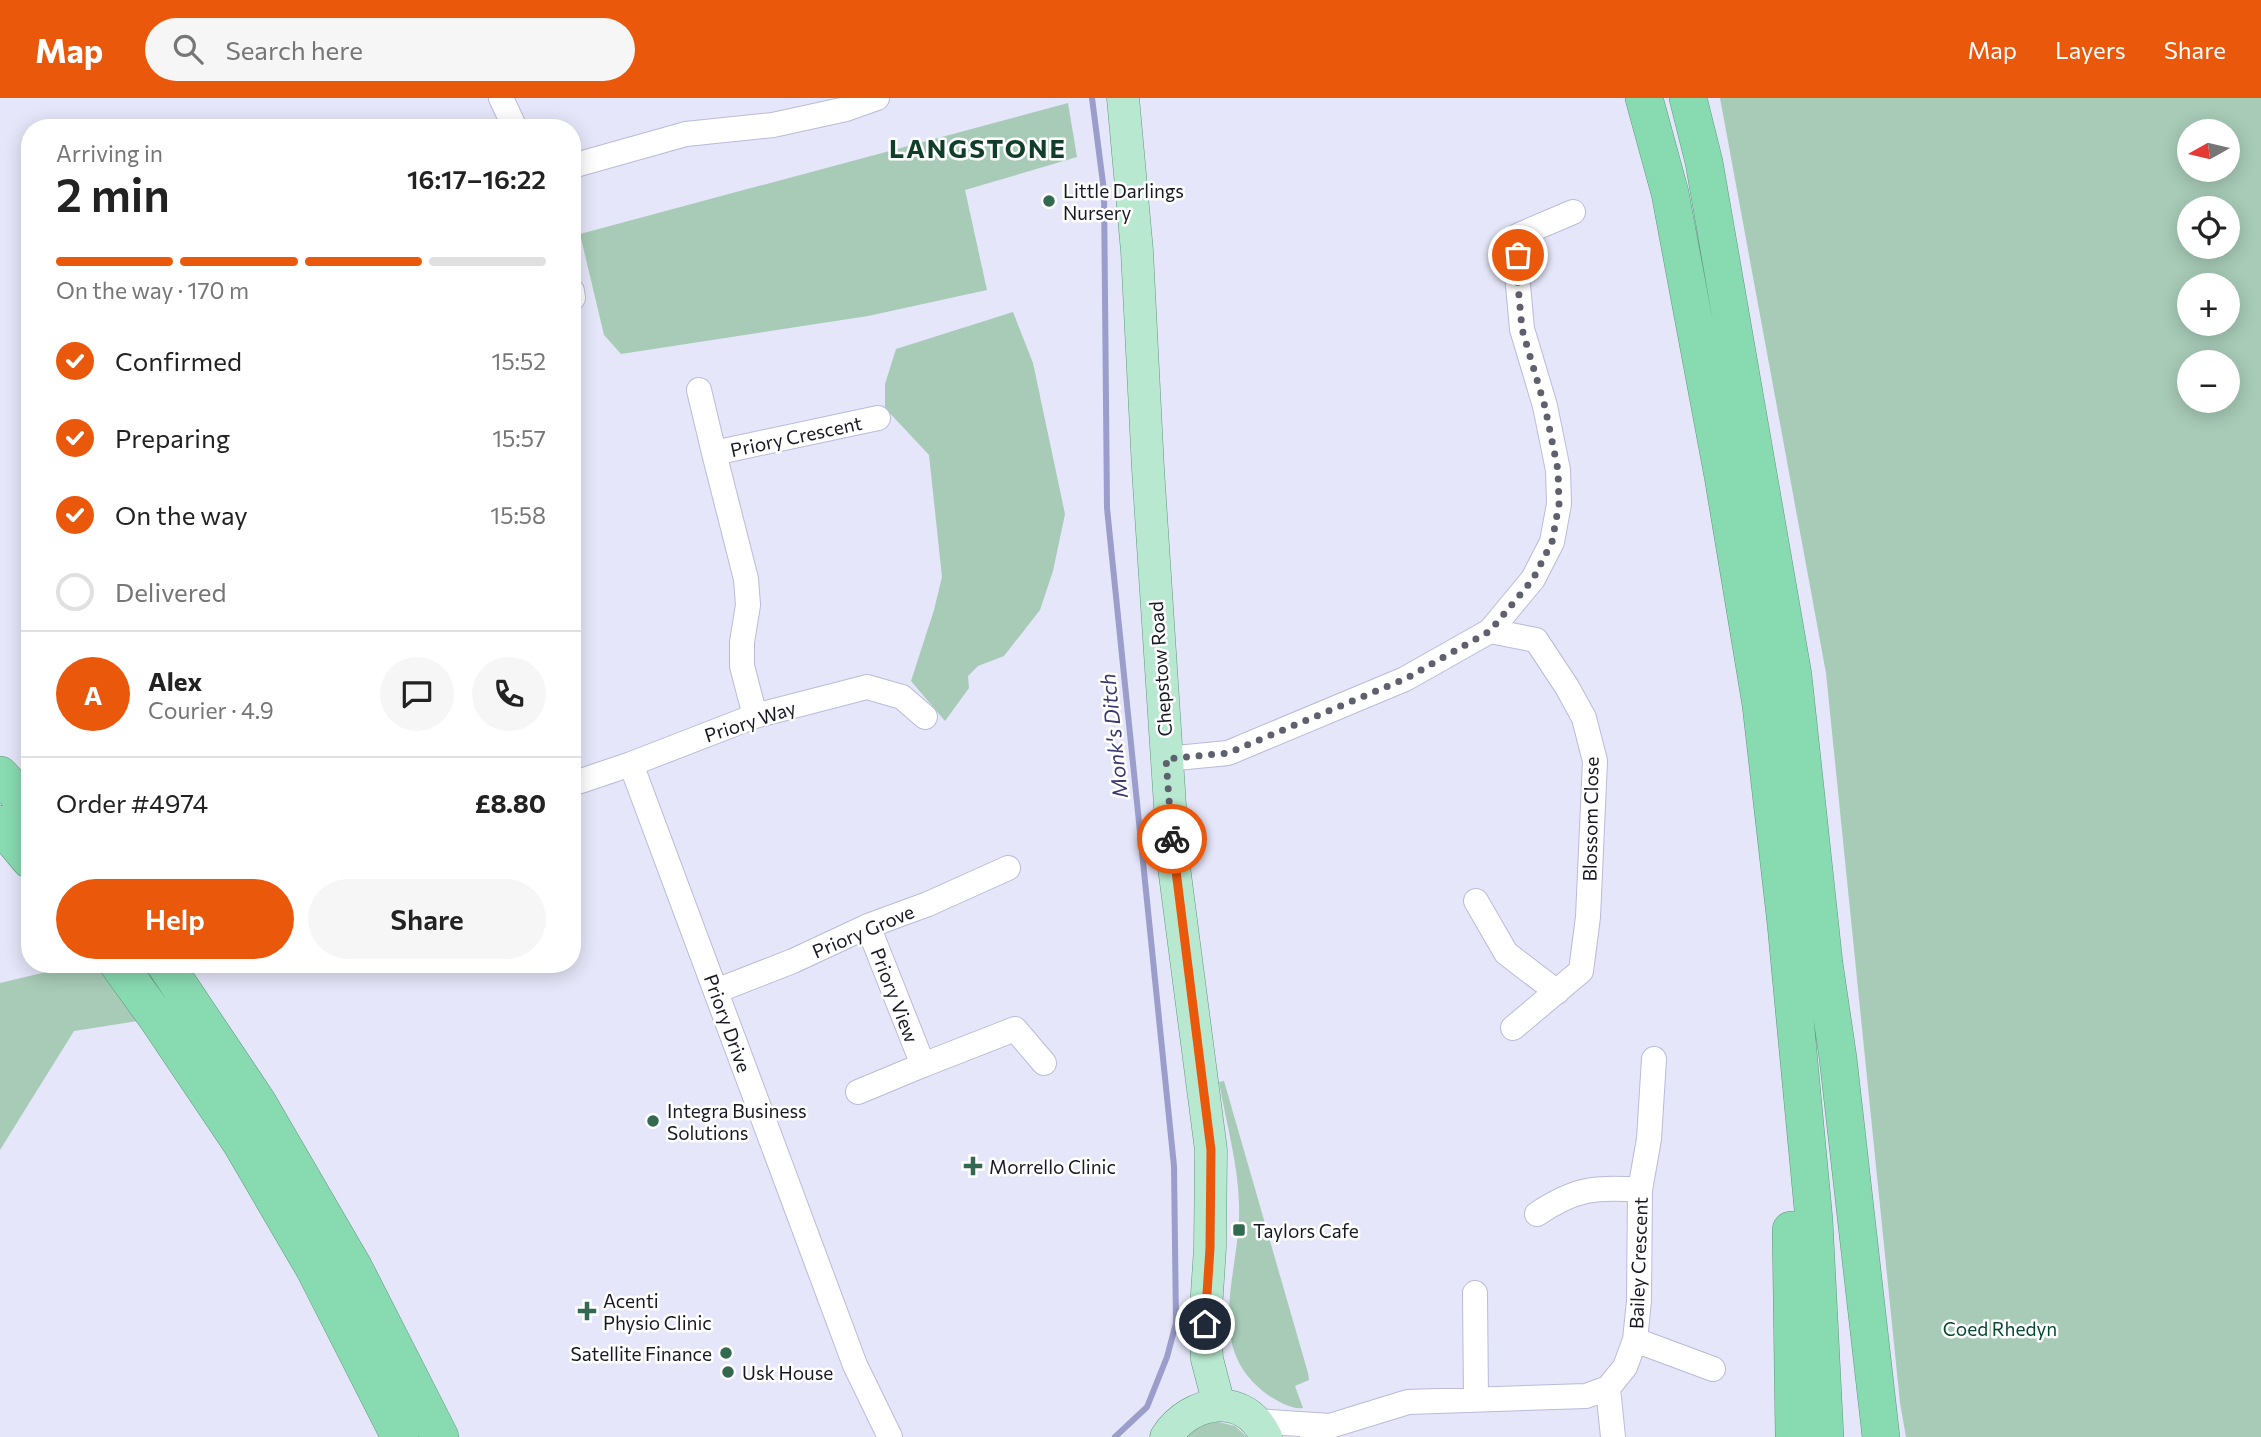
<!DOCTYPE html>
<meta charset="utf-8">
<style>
:root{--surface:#fff;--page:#f6f6f6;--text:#222;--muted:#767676;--line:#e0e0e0;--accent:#ea580c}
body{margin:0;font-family:Commissioner,sans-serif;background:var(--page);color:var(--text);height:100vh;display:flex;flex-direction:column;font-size:26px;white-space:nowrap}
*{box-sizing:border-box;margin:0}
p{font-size:23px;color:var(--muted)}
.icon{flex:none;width:38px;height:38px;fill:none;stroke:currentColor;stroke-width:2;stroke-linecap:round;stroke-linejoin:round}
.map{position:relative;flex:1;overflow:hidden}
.panel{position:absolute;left:21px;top:21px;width:560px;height:854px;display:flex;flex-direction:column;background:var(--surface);border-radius:28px;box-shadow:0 4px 18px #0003}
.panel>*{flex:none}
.needle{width:46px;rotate:262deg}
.tools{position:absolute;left:2177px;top:21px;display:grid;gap:14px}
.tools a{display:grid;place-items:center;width:63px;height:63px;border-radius:50%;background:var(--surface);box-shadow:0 4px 18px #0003;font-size:35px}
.pin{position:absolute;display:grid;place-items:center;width:60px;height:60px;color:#fff;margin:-30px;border:4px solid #fff;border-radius:50%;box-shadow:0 2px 7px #0007}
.courier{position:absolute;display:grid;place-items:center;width:70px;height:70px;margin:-35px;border:5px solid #ea580c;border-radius:50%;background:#fff;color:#222;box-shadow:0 2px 9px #0007}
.headline em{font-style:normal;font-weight:600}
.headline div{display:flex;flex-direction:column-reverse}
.headline{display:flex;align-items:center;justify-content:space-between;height:119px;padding:0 35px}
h1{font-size:46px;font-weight:600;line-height:52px}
.bar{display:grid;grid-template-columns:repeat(4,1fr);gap:10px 7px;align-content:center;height:84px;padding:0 35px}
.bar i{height:9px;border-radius:5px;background:var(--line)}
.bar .on{background:var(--accent)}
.bar p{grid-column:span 4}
.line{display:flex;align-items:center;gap:18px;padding:0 35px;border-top:2px solid var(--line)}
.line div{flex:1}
.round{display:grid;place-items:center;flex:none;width:74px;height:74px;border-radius:37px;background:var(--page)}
ol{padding:0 35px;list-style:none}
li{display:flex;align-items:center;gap:21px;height:77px}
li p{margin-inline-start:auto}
li .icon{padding:7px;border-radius:50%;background:var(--accent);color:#fff;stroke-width:4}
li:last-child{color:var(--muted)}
li i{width:38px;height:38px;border:4px solid var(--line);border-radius:50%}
.cta{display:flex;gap:14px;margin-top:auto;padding:14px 35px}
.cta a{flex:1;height:80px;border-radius:42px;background:var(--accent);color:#fff;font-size:28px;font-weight:600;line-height:80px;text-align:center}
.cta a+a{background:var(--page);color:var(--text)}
header{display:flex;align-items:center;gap:42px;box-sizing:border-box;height:98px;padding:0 35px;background:var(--accent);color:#fff}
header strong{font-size:33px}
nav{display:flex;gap:38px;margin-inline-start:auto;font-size:24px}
.search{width:490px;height:63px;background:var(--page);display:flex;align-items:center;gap:18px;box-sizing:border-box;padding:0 24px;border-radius:38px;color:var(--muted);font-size:26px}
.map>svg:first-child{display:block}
</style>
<header>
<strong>Map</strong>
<div class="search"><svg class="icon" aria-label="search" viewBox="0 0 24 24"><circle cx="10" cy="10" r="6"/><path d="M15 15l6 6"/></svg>Search here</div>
<nav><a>Map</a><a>Layers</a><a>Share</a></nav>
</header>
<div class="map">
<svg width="2261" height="1339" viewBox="0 0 2261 1339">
<rect width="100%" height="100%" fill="#e5e6f9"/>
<!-- green -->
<path fill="#a7cbb7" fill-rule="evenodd" d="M 1720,0 L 2261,0 L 2261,1339 L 1906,1339 L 1900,1305 L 1826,575 ZM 2228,33 L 2228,72 L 2189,72 L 2189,33 ZM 2189,110 L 2228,110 L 2228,149 L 2189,149 ZM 2189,187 L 2228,187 L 2228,226 L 2189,226 ZM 2228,264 L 2228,303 L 2189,303 L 2189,264 Z
M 1068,5 L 1077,59 L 965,92 L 987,192 L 868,218 L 621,256 L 604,237 L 580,136 Z
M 1013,214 L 1033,265 L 1065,416 L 1053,473 L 1040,512 L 1004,558 L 978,568 L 968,578 L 969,590 L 945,623 L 911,583 L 934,512 L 942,479 L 929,357 L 885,310 L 885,286 L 896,251 Z
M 80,866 L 118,866 L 157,920 L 74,933 L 0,1052 L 0,885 Z
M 1224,983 L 1308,1275 L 1309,1282 L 1295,1288 L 1303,1310 C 1292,1312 1277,1303 1268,1297 C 1200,1248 1242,1174 1239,1106 C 1238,1065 1226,1025 1219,984 Z
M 1214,1323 L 1235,1328 L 1247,1339 L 1183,1339 L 1193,1330 Z"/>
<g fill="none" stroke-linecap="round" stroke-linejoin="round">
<!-- stream -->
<path stroke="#9b9dcb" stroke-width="6" d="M 1092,0 L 1104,93 L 1107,410 L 1174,1068 L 1176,1225 L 1167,1259 L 1147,1309 L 1115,1339"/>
<!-- minor casing -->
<g stroke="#b9bbd9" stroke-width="26">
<path id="minor" d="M 501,0 L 515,30
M 572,68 L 686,36 L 773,27 L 846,11 L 877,0
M 572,193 L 573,200
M 699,292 L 714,355
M 1490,533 L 1536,542 L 1567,589 L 1584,620 L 1595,663 L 1588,819 L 1581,873 L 1513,930
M 755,618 L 742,568 L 742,544 L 748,507 L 746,481 L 714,355 L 878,320
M 1166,661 L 1228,655 L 1405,581 L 1490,533 L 1533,481 L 1552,444 L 1559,406 L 1558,372 L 1545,308 L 1522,231 L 1517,176 L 1519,137 L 1573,114
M 631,666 L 855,1267 L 890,1339
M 572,686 L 631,666 L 755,618 L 867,589 L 902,599 L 925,619
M 1476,803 L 1506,855 L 1557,894
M 868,828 L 923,967 L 1015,931 L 1044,965
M 716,893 L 793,863 L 868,828 L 928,806 L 1008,770
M 858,994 L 923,967
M 1537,1116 C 1574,1091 1596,1088 1640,1092
M 1475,1195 L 1476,1301
M 1635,1242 L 1713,1271
M 1608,1290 L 1613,1339
M 1255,1323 L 1330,1328
M 1312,1339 L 1330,1328 L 1408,1304 L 1586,1298 L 1608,1290 L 1625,1269 L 1635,1242 L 1639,1203 L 1640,1092 L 1649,1041 L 1654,961"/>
</g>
<!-- major casing -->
<g stroke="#60967f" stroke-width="33">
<path id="major" d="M 1123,0 L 1137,153 L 1148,371 L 1174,769 L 1211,1052 L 1210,1150 L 1205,1226 L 1207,1261 L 1219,1307
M 1166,1339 C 1191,1301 1245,1293 1266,1339"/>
</g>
<!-- highway casing -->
<g stroke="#60967f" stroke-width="38">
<path id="highway" d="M 1644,0 L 1670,95 L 1723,378 L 1761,607 L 1786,826 L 1814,1122 L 1825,1339
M 1688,0 L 1704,64 L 1793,577 L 1824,865 L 1838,960 L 1881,1339
M 0,677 L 30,710
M 0,726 L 30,762
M 118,866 L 157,920 L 241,1045 L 314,1170 L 400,1339
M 165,866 L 258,1005 L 354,1170 L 440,1339
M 1791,1132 L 1794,1339"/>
</g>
<!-- minor -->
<use href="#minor" stroke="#fff" stroke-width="24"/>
<!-- major -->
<use href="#major" stroke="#b8e9d0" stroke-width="32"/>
<!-- highway -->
<use href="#highway" stroke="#88dab1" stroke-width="37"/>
</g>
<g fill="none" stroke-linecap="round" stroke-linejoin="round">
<!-- done -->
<path stroke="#5f606e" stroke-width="7" stroke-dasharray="0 12.6" d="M 1172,741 L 1166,661 L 1228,655 L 1405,581 L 1490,533 L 1533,481 L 1552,444 L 1559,406 L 1558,372 L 1545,309 L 1522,231 L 1517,176 L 1518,157"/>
<!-- route -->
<path stroke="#ea580c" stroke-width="9" d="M 1172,741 L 1211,1052 L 1210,1150 L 1205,1226"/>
</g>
<!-- markers -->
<g fill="#336950" stroke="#fff" stroke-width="2.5">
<circle cx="1049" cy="103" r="7"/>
<circle cx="653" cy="1023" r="7"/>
<path d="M969.5 1057.5h7v7h7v7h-7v7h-7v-7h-7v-7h7z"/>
<rect x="1232" y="1125" width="14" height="14" rx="3.5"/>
<path d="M583.5 1202.5h7v7h7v7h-7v7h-7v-7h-7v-7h7z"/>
<circle cx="726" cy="1255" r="7"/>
<circle cx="728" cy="1274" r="7"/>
</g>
<g text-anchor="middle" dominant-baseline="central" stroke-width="5" stroke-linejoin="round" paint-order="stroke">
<!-- poi labels -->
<g font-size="19" fill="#171823" stroke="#fff" text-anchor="start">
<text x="1063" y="92">Little Darlings<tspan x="1063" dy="22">Nursery</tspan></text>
<text x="667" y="1012">Integra Business<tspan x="667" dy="22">Solutions</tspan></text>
<text x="989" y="1068">Morrello Clinic</text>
<text x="1253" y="1132">Taylors Cafe</text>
<text x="603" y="1202">Acenti<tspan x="603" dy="22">Physio Clinic</tspan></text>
<text x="712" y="1255" text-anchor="end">Satellite Finance</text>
<text x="742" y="1274">Usk House</text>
</g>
<!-- street labels -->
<g font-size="19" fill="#171823" stroke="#fff">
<text transform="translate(796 338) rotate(-12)">Priory Crescent</text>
<text transform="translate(1160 571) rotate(-94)">Chepstow Road</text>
<text transform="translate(750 623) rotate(-18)">Priory Way</text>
<text transform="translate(1590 721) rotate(-89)">Blossom Close</text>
<text transform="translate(863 833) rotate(-23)">Priory Grove</text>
<text transform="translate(895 897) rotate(69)">Priory View</text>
<text transform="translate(728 925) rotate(70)">Priory Drive</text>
<text transform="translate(1638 1165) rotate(-88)">Bailey Crescent</text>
</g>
<!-- park labels -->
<g font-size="19" fill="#02492f" stroke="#fff">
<text x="2000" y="1230">Coed Rhedyn</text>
</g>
<!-- water labels -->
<g font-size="21" font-style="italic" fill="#3a3873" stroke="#fff">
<text transform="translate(1113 638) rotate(-96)">Monk's Ditch</text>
</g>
<!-- district labels -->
<g font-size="26" font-weight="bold" letter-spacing="2" fill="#113e2a" stroke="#fff">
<text x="978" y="49">LANGSTONE</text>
</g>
</g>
</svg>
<div class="tools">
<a><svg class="needle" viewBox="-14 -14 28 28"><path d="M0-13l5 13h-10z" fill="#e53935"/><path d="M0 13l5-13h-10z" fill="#767676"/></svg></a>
<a><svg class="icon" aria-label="locate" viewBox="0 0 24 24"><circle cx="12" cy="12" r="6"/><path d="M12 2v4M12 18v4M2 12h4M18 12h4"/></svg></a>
<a>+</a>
<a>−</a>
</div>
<div class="pin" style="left:1518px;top:157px;background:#ea580c"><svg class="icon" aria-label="bag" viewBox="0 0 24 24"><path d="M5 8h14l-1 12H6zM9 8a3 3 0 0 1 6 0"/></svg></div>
<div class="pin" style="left:1205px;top:1226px;background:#1f2937"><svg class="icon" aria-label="home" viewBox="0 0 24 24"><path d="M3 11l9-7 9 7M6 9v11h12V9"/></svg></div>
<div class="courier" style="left:1172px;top:741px"><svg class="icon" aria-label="bike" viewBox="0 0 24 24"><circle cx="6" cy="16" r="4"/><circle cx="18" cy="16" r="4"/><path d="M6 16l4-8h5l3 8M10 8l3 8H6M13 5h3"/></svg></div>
<section class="panel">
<div class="headline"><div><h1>2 min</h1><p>Arriving in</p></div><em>16:17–16:22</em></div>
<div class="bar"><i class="on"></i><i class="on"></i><i class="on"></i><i></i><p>On the way · 170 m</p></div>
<ol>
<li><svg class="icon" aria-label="check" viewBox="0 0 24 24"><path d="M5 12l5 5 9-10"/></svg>Confirmed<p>15:52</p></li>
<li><svg class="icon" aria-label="check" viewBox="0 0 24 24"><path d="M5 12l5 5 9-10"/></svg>Preparing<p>15:57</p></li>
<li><svg class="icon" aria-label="check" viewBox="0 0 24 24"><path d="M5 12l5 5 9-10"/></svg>On the way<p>15:58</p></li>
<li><i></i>Delivered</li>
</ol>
<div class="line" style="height:126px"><b class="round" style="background:var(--accent);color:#fff">A</b><div><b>Alex</b><p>Courier · 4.9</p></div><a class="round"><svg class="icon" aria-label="chat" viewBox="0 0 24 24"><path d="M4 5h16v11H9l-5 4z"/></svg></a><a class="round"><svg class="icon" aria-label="phone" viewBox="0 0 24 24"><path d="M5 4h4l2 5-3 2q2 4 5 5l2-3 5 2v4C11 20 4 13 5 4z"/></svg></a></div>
<div class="line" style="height:91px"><div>Order #4974</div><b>£8.80</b></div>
<div class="cta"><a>Help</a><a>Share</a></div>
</section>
</div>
